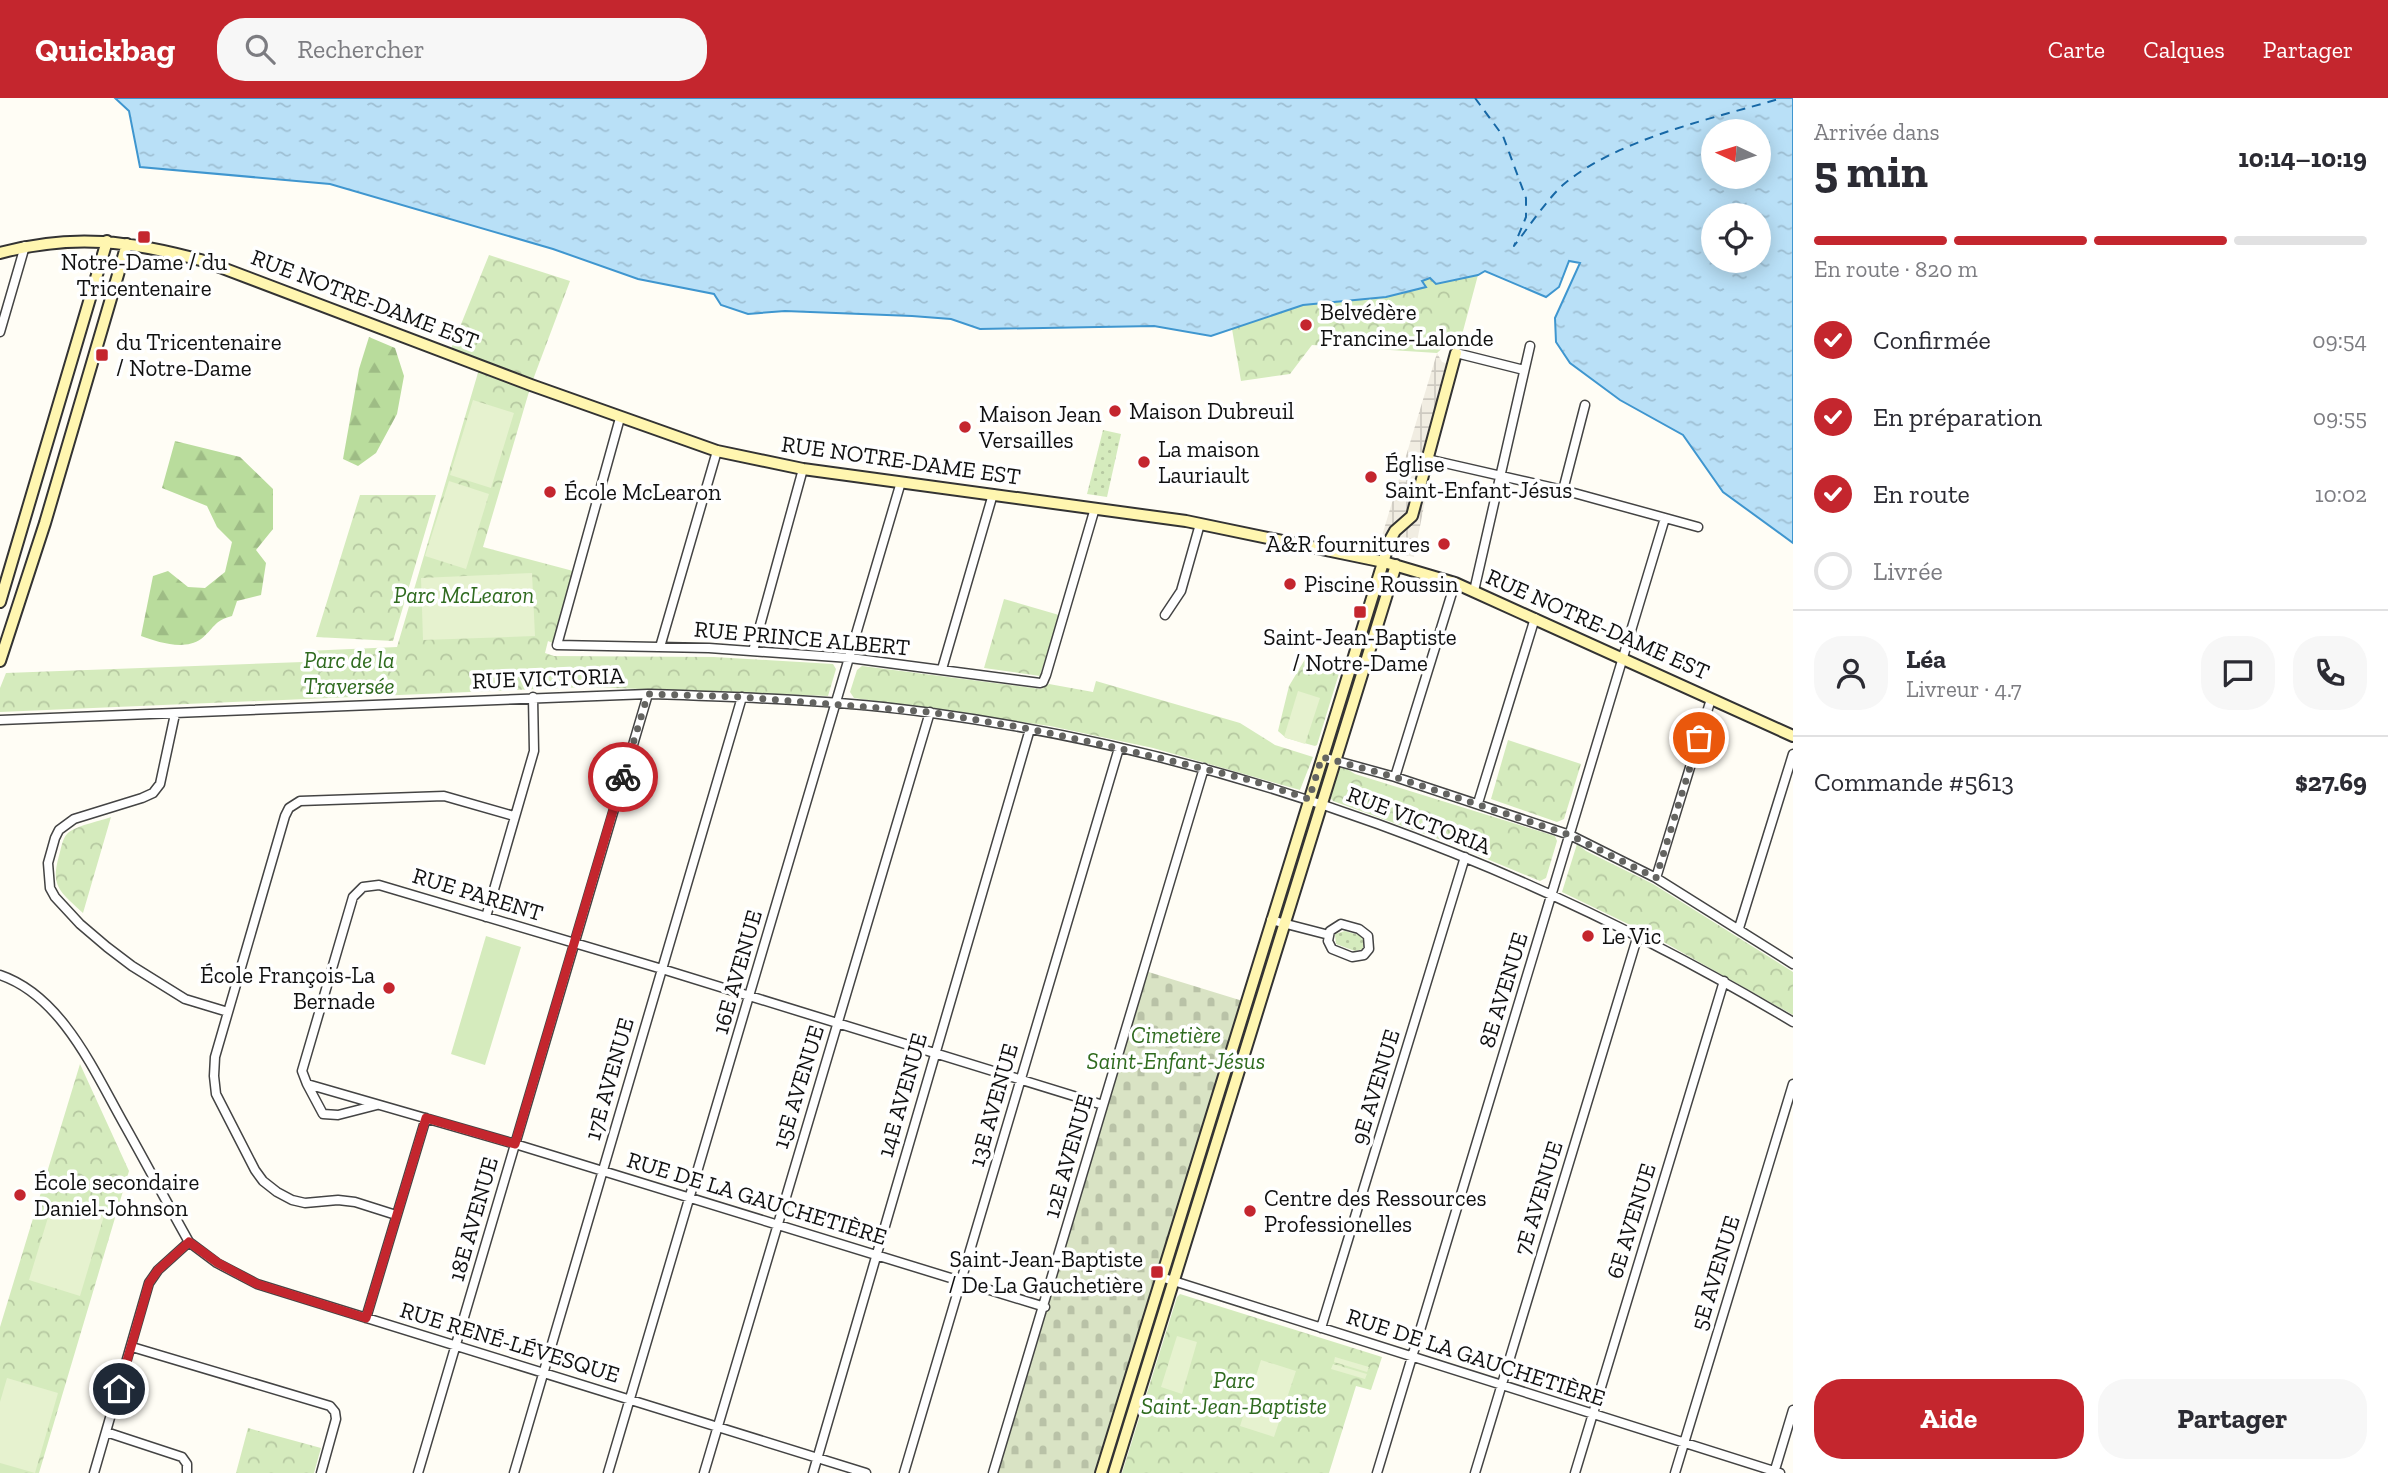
<!DOCTYPE html>
<html lang="fr">
<meta charset="utf-8">
<style>
:root{--surface:#fff;--page:#f7f7f7;--text:#2b2b33;--muted:#7c7c81;--line:#e1e1e2;--accent:#c4262e}
body{margin:0;font-family:"Zilla Slab",serif;background:var(--page);color:var(--text);height:100vh;display:flex;flex-direction:column;font-size:26px;white-space:nowrap}
*{box-sizing:border-box;margin:0}
p{font-size:23px;color:var(--muted)}
.icon{flex:none;width:38px;height:38px;fill:none;stroke:currentColor;stroke-width:2;stroke-linecap:round;stroke-linejoin:round}
.map{position:relative;flex:1;overflow:hidden}
.drawer{display:flex;flex-direction:column;background:var(--surface);width:595px}
.drawer>*{flex:none}
.needle{width:46px;rotate:274deg}
.buttons{position:absolute;left:1701px;top:21px;display:grid;gap:14px}
.buttons a{display:grid;place-items:center;width:70px;height:70px;border-radius:50%;background:var(--surface);box-shadow:0 4px 18px #0003;font-size:35px}
.pin{position:absolute;display:grid;place-items:center;width:60px;height:60px;color:#fff;margin:-30px;border:4px solid #fff;border-radius:50%;box-shadow:0 2px 7px #0007}
.courier{position:absolute;display:grid;place-items:center;width:70px;height:70px;margin:-35px;border:5px solid #c4262e;border-radius:50%;background:#fff;color:#222;box-shadow:0 2px 9px #0007}
.head em{font-style:normal;font-weight:800}
.head div{display:flex;flex-direction:column-reverse}
.head{display:flex;align-items:center;justify-content:space-between;height:119px;padding:0 21px}
h1{font-size:46px;font-weight:800;line-height:52px}
.bar{display:grid;grid-template-columns:repeat(4,1fr);gap:10px 7px;align-content:center;height:84px;padding:0 21px}
.bar i{height:9px;border-radius:5px;background:var(--line)}
.bar .selected{background:var(--accent)}
.bar p{grid-column:span 4}
.line{display:flex;align-items:center;gap:18px;padding:0 21px;border-top:2px solid var(--line)}
.line div{flex:1}
.round{display:grid;place-items:center;flex:none;width:74px;height:74px;border-radius:28px;background:var(--page)}
ol{padding:0 21px;list-style:none}
li{display:flex;align-items:center;gap:21px;height:77px}
li p{margin-inline-start:auto}
li .icon{padding:7px;border-radius:50%;background:var(--accent);color:#fff;stroke-width:4}
li:last-child{color:var(--muted)}
li i{width:38px;height:38px;border:4px solid var(--line);border-radius:50%}
.cta{display:flex;gap:14px;margin-top:auto;padding:14px 21px}
.cta a{flex:1;height:80px;border-radius:28px;background:var(--accent);color:#fff;font-size:28px;font-weight:800;line-height:80px;text-align:center}
.cta a+a{background:var(--page);color:var(--text)}
header{display:flex;align-items:center;gap:42px;box-sizing:border-box;height:98px;padding:0 35px;background:var(--accent);color:#fff}
header strong{font-size:33px}
nav{display:flex;gap:38px;margin-inline-start:auto;font-size:24px}
.search{width:490px;height:63px;background:var(--page);display:flex;align-items:center;gap:18px;box-sizing:border-box;padding:0 24px;border-radius:28px;color:var(--muted);font-size:26px}
main{display:flex;flex:1;min-height:0}
.map>svg:first-child{display:block}
</style>
<header>
<strong>Quickbag</strong>
<div class="search"><svg class="icon" aria-label="search" viewBox="0 0 24 24"><circle cx="10" cy="10" r="6"/><path d="M15 15l6 6"/></svg>Rechercher</div>
<nav><a>Carte</a><a>Calques</a><a>Partager</a></nav>
</header>
<main>
<div class="map">
<svg width="1793" height="1375" viewBox="0 0 1793 1375">
<defs>
<pattern id="grass-dots" width="8" height="8" patternUnits="userSpaceOnUse" patternTransform="scale(1.75)"><rect width="8" height="8" fill="#d5ebbd"/><path d="M2 2h.1M6 6h.1" fill="none" stroke="#b6c8a1" stroke-width="1.8" stroke-linecap="round"/></pattern>
<pattern id="forest-firs" width="22" height="20" patternUnits="userSpaceOnUse" patternTransform="scale(1.75)"><rect width="22" height="20" fill="#b9dc9c"/><path d="M5 1l3.5 6h-7zM16 11l3.5 6h-7z" fill="#9ebc85"/></pattern>
<pattern id="cemetery-stones" width="16" height="16" patternUnits="userSpaceOnUse" patternTransform="scale(1.75)"><rect width="16" height="16" fill="#d9e3c4"/><path d="M2 7V4a2 2 0 0 1 4 0v3zM10 15v-3a2 2 0 0 1 4 0v3z" fill="#b9c2a7"/></pattern>
<pattern id="park-crowns" width="20" height="18" patternUnits="userSpaceOnUse" patternTransform="scale(1.75)"><rect width="20" height="18" fill="#d5ebbd"/><path d="M2 6a3 3 0 1 1 6 0M12 15a3 3 0 1 1 6 0" fill="none" stroke="#b6c8a1"/></pattern>
<pattern id="plaza-grid" width="8" height="8" patternUnits="userSpaceOnUse" patternTransform="scale(1.75)"><rect width="8" height="8" fill="#f1ede2"/><path d="M0 4h8M4 0v8" fill="none" stroke="#cecac1"/></pattern>
<pattern id="water-ripples" width="26" height="14" patternUnits="userSpaceOnUse" patternTransform="scale(1.75)"><rect width="26" height="14" fill="#b9e0f7"/><path d="M2 4q2-2 4 0t4 0M15 11q2-2 4 0t4 0" fill="none" stroke="#9ebfd3"/></pattern>
</defs>
<rect width="100%" height="100%" fill="#fffdf5"/>
<!-- grass -->
<path fill="url(#grass-dots)" d="M 1103,332 L 1121,336 L 1107,399 L 1087,396 Z
M 1345,833 L 1359,837 L 1364,843 L 1363,851 L 1355,853 L 1336,846 L 1335,836 Z"/>
<!-- forest -->
<path fill="url(#forest-firs)" d="M 369,239 L 395,250 L 404,278 L 397,316 L 376,355 L 358,368 L 343,361 L 359,271 Z
M 175,343 L 240,359 L 273,391 L 273,431 L 256,452 L 266,465 L 261,497 L 237,503 L 232,518 C 213,523 214,531 201,541 C 184,553 158,544 141,538 L 153,478 L 168,473 L 188,489 L 205,490 L 225,474 L 232,444 L 217,429 L 207,408 L 162,390 Z"/>
<!-- cemetery -->
<path fill="url(#cemetery-stones)" d="M 1142,872 L 1246,904 L 1101,1375 L 993,1375 Z"/>
<!-- park -->
<path fill="url(#park-crowns)" d="M 489,157 L 570,183 L 531,287 L 483,449 L 577,474 L 557,547 L 548,543 L 545,555 L 554,558 L 714,559 L 833,566 L 836,571 L 828,598 L 586,589 L 0,614 L 0,590 L 6,575 L 303,564 L 306,553 L 397,549 L 480,268 L 449,256 Z
M 1478,177 L 1459,248 L 1446,247 L 1437,255 L 1312,247 L 1290,276 L 1241,283 L 1232,231 L 1303,207 L 1386,199 L 1425,188 L 1421,183 L 1430,180 L 1436,186 Z
M 360,397 L 436,397 L 393,543 L 316,539 Z
M 1004,501 L 1059,517 L 1040,578 L 984,570 Z
M 1307,558 L 1341,569 L 1317,647 L 1315,648 L 1286,640 L 1278,633 L 1289,588 Z
M 862,568 L 1041,591 L 1049,586 L 1093,594 L 1096,583 L 1240,625 L 1275,647 L 1313,659 L 1300,692 L 1153,650 L 1050,628 L 854,600 L 850,594 L 857,572 Z
M 1508,642 L 1581,666 L 1564,721 L 1557,724 L 1491,701 Z
M 1342,668 L 1355,676 L 1555,738 L 1557,743 L 1546,780 L 1540,783 L 1444,743 L 1333,703 L 1329,698 L 1337,674 Z
M 111,719 L 83,815 C 58,792 50,788 60,754 C 62,746 63,739 69,734 C 81,726 98,724 111,719 Z
M 1577,746 L 1586,753 L 1653,786 L 1793,874 L 1793,917 L 1653,838 L 1562,794 Z
M 80,966 L 129,1073 L 39,1375 L 0,1375 L 0,1229 Z
M 1180,1196 L 1382,1259 L 1371,1292 L 1356,1288 L 1329,1375 L 1122,1375 L 1177,1199 Z
M 248,1330 L 321,1350 L 314,1375 L 236,1375 Z"/>
<!-- garden -->
<path fill="#d5ebbd" d="M 486,838 L 521,849 L 485,967 L 451,956 Z"/>
<!-- pitch -->
<path fill="#e6f2cf" d="M 473,302 L 514,315 L 491,390 L 450,377 Z
M 449,383 L 489,396 L 466,471 L 425,458 Z
M 532,475 L 535,538 L 423,542 L 421,480 Z
M 1298,593 L 1320,600 L 1305,646 L 1284,639 Z
M 53,1103 L 104,1118 L 80,1198 L 29,1182 Z
M 1177,1238 L 1197,1244 L 1182,1296 L 1161,1289 Z
M 1335,1259 L 1369,1269 L 1367,1274 L 1334,1264 Z
M 1261,1262 L 1296,1273 L 1274,1339 L 1240,1328 Z
M 1333,1266 L 1367,1276 L 1365,1281 L 1331,1271 Z
M 7,1280 L 58,1295 L 35,1375 L 0,1365 L 0,1304 Z"/>
<!-- plaza -->
<path fill="url(#plaza-grid)" d="M 1437,255 L 1442,264 L 1459,269 L 1433,362 L 1414,459 L 1378,451 Z"/>
<!-- water -->
<path fill="url(#water-ripples)" stroke="#3f96cf" stroke-width="2" fill-rule="evenodd" d="M 115,0 L 1793,0 L 1793,445 L 1723,394 L 1683,337 L 1620,302 L 1570,265 L 1556,244 L 1555,220 L 1580,165 L 1569,163 L 1559,189 L 1546,199 L 1485,173 L 1478,177 L 1436,186 L 1430,180 L 1422,183 L 1426,189 L 1386,199 L 1303,207 L 1211,238 L 1154,228 L 980,231 L 951,221 L 912,218 L 785,213 L 748,216 L 721,207 L 714,196 L 638,181 L 553,151 L 330,86 L 140,69 L 129,13 ZM 1713,33 L 1759,33 L 1759,79 L 1713,79 ZM 1713,117 L 1759,117 L 1759,163 L 1713,163 Z"/>
<g fill="none" stroke-linecap="round" stroke-linejoin="round">
<!-- ferry -->
<path stroke="#1768a6" stroke-width="2" stroke-dasharray="9 7" stroke-linecap="butt" d="M 1475,0 L 1503,38 L 1526,100 L 1526,119 L 1514,148 C 1528,130 1548,100 1564,86 C 1619,40 1715,20 1782,0"/>
<!-- street casing -->
<g stroke="#444" stroke-width="11">
<path id="street" d="M 0,234 L 25,148
M 1456,255 L 1524,272
M 620,320 L 557,547 L 709,550 L 850,560 L 1040,585 L 1043,584 L 1046,577 L 1095,410
M 1427,361 L 1563,392 L 1698,429
M 1563,392 L 1585,307
M 1474,493 L 1530,248
M 1165,517 L 1181,493 L 1200,426
M 660,549 L 717,353
M 753,553 L 803,371
M 942,571 L 993,396
M 175,616 L 160,686 L 153,695 L 142,700 L 74,721 L 59,732 L 55,740 L 48,765 L 50,790 L 55,799 L 80,826 L 107,849 L 132,868 L 185,901 L 228,914
M 0,622 L 648,596 C 742,599 838,602 932,615 C 1237,657 1529,766 1793,924
M 1322,659 L 1395,679 L 1570,737 L 1656,780 L 1793,866
M 1395,679 L 1455,485
M 1478,705 L 1535,520
M 1656,780 L 1711,601
M 486,819 L 534,653 L 533,599
M 1271,822 L 1329,837
M 1341,826 L 1359,831 L 1368,838 L 1369,851 L 1364,857 L 1352,859 L 1332,851 L 1328,843 L 1330,833 Z
M 1739,830 L 1793,656
M 0,877 C 62,898 94,973 124,1026 C 146,1065 167,1105 189,1144 L 217,1165 L 257,1186 L 866,1375
M 307,986 L 302,973 L 353,799 L 363,789 L 379,787 L 662,871 L 1103,1007
M 377,1007 L 338,1017 L 323,1016 L 307,986 L 515,1046 L 1045,1209
M 396,1117 L 355,1104 L 338,1102 L 305,1105 L 292,1102 L 277,1094 L 263,1083 L 255,1072 L 216,996 L 214,978 L 215,959 L 285,718 L 289,710 L 300,703 L 444,698 L 514,718
M 1161,1179 L 1780,1375
M 366,1220 L 426,1020
M 1321,1230 L 1465,759
M 132,1249 L 330,1308 L 335,1314 L 336,1321 L 321,1375
M 106,1334 L 182,1359 L 187,1366 L 187,1375
M 94,1375 L 149,1185 L 158,1172 L 189,1144
M 418,1375 L 648,596
M 514,1375 L 742,599
M 608,1375 L 901,384
M 704,1375 L 930,614
M 813,1375 L 1030,631
M 904,1375 L 1119,650
M 993,1375 L 1204,670
M 1377,1375 L 1665,420
M 1475,1375 L 1638,837
M 1575,1375 L 1724,883
M 1675,1375 L 1793,986
M 1774,1375 L 1793,1312"/>
</g>
<!-- secondary casing -->
<g stroke="#333" stroke-width="14">
<path id="secondary" d="M 0,155 C 74,135 131,143 204,163 L 531,287 L 717,353 L 803,371 L 1186,423 L 1384,464 L 1455,485 L 1793,638
M 0,504 L 107,143
M 0,563 L 45,425 L 127,146
M 1101,1375 L 1390,442 L 1395,433 L 1412,418 L 1456,255
M 1114,1375 L 1396,467"/>
</g>
<!-- street -->
<use href="#street" stroke="#fff" stroke-width="8"/>
<!-- secondary -->
<use href="#secondary" stroke="#fff6b0" stroke-width="10"/>
</g>
<g fill="none" stroke-linecap="round" stroke-linejoin="round">
<!-- done -->
<path stroke="#646461" stroke-width="7" stroke-dasharray="0 12.6" d="M 623,679 L 648,596 L 742,599 L 930,614 L 1030,631 L 1118,650 L 1250,682 L 1309,701 L 1322,659 L 1395,679 L 1570,737 L 1656,780 L 1699,640"/>
<!-- route -->
<path stroke="#c4262e" stroke-width="9" d="M 119,1291 L 149,1185 L 158,1172 L 189,1144 L 218,1165 L 257,1186 L 366,1220 L 426,1020 L 515,1046 L 623,679"/>
</g>
<!-- markers -->
<g fill="#c4262e" stroke="#fff" stroke-width="2.5">
<rect x="137" y="132" width="14" height="14" rx="3.5"/>
<circle cx="1306" cy="227" r="7"/>
<rect x="95" y="250" width="14" height="14" rx="3.5"/>
<circle cx="1115" cy="313" r="7"/>
<circle cx="965" cy="329" r="7"/>
<circle cx="1144" cy="364" r="7"/>
<circle cx="1371" cy="379" r="7"/>
<circle cx="550" cy="394" r="7"/>
<circle cx="1444" cy="446" r="7"/>
<circle cx="1290" cy="486" r="7"/>
<rect x="1353" y="507" width="14" height="14" rx="3.5"/>
<circle cx="1588" cy="838" r="7"/>
<circle cx="389" cy="890" r="7"/>
<circle cx="20" cy="1097" r="7"/>
<circle cx="1250" cy="1113" r="7"/>
<rect x="1150" y="1167" width="14" height="14" rx="3.5"/>
</g>
<g text-anchor="middle" dominant-baseline="central" stroke-width="7" stroke-linejoin="round" paint-order="stroke">
<!-- poi labels -->
<g font-size="23" fill="#111" stroke="#fff" text-anchor="start">
<text x="144" y="164" text-anchor="middle">Notre-Dame / du<tspan x="144" dy="26">Tricentenaire</tspan></text>
<text x="1320" y="214">Belvédère<tspan x="1320" dy="26">Francine-Lalonde</tspan></text>
<text x="116" y="244">du Tricentenaire<tspan x="116" dy="26">/ Notre-Dame</tspan></text>
<text x="1129" y="313">Maison Dubreuil</text>
<text x="979" y="316">Maison Jean<tspan x="979" dy="26">Versailles</tspan></text>
<text x="1158" y="351">La maison<tspan x="1158" dy="26">Lauriault</tspan></text>
<text x="1385" y="366">Église<tspan x="1385" dy="26">Saint-Enfant-Jésus</tspan></text>
<text x="564" y="394">École McLearon</text>
<text x="1430" y="446" text-anchor="end">A&amp;R fournitures</text>
<text x="1304" y="486">Piscine Roussin</text>
<text x="1360" y="539" text-anchor="middle">Saint-Jean-Baptiste<tspan x="1360" dy="26">/ Notre-Dame</tspan></text>
<text x="1602" y="838">Le Vic</text>
<text x="375" y="877" text-anchor="end">École François-La<tspan x="375" dy="26">Bernade</tspan></text>
<text x="34" y="1084">École secondaire<tspan x="34" dy="26">Daniel-Johnson</tspan></text>
<text x="1264" y="1100">Centre des Ressources<tspan x="1264" dy="26">Professionelles</tspan></text>
<text x="1143" y="1161" text-anchor="end">Saint-Jean-Baptiste<tspan x="1143" dy="26">/ De La Gauchetière</tspan></text>
</g>
<!-- street labels -->
<g font-size="23" fill="#111" stroke="#fff">
<text transform="translate(365 201) rotate(21)">RUE NOTRE-DAME EST</text>
<text transform="translate(901 362) rotate(8)">RUE NOTRE-DAME EST</text>
<text transform="translate(1598 526) rotate(24)">RUE NOTRE-DAME EST</text>
<text transform="translate(802 540) rotate(5)">RUE PRINCE ALBERT</text>
<text transform="translate(548 580) rotate(-2)">RUE VICTORIA</text>
<text transform="translate(1419 722) rotate(21)">RUE VICTORIA</text>
<text transform="translate(478 796) rotate(17)">RUE PARENT</text>
<text transform="translate(737 874) rotate(-74)">16E AVENUE</text>
<text transform="translate(1503 892) rotate(-73)">8E AVENUE</text>
<text transform="translate(609 981) rotate(-74)">17E AVENUE</text>
<text transform="translate(798 989) rotate(-73)">15E AVENUE</text>
<text transform="translate(1375 989) rotate(-73)">9E AVENUE</text>
<text transform="translate(902 997) rotate(-74)">14E AVENUE</text>
<text transform="translate(993 1007) rotate(-74)">13E AVENUE</text>
<text transform="translate(1068 1058) rotate(-74)">12E AVENUE</text>
<text transform="translate(757 1100) rotate(17)">RUE DE LA GAUCHETIÈRE</text>
<text transform="translate(1538 1100) rotate(-73)">7E AVENUE</text>
<text transform="translate(473 1121) rotate(-74)">18E AVENUE</text>
<text transform="translate(1631 1123) rotate(-73)">6E AVENUE</text>
<text transform="translate(1715 1175) rotate(-73)">5E AVENUE</text>
<text transform="translate(510 1244) rotate(17)">RUE RENÉ-LÉVESQUE</text>
<text transform="translate(1476 1259) rotate(18)">RUE DE LA GAUCHETIÈRE</text>
</g>
<!-- park labels -->
<g font-size="23" font-style="italic" fill="#2f6b1f" stroke="#fff">
<text x="464" y="497">Parc McLearon</text>
<text x="349" y="562">Parc de la<tspan x="349" dy="26">Traversée</tspan></text>
<text x="1176" y="937">Cimetière<tspan x="1176" dy="26">Saint-Enfant-Jésus</tspan></text>
<text x="1234" y="1282">Parc<tspan x="1234" dy="26">Saint-Jean-Baptiste</tspan></text>
</g>
</g>
</svg>
<div class="buttons">
<a><svg class="needle" viewBox="-14 -14 28 28"><path d="M0-13l5 13h-10z" fill="#e53935"/><path d="M0 13l5-13h-10z" fill="#7c7c81"/></svg></a>
<a><svg class="icon" aria-label="locate" viewBox="0 0 24 24"><circle cx="12" cy="12" r="6"/><path d="M12 2v4M12 18v4M2 12h4M18 12h4"/></svg></a>
</div>
<div class="pin" style="left:1699px;top:640px;background:#ea580c"><svg class="icon" aria-label="bag" viewBox="0 0 24 24"><path d="M5 8h14l-1 12H6zM9 8a3 3 0 0 1 6 0"/></svg></div>
<div class="pin" style="left:119px;top:1291px;background:#1f2937"><svg class="icon" aria-label="home" viewBox="0 0 24 24"><path d="M3 11l9-7 9 7M6 9v11h12V9"/></svg></div>
<div class="courier" style="left:623px;top:679px"><svg class="icon" aria-label="bike" viewBox="0 0 24 24"><circle cx="6" cy="16" r="4"/><circle cx="18" cy="16" r="4"/><path d="M6 16l4-8h5l3 8M10 8l3 8H6M13 5h3"/></svg></div>
</div>
<section class="drawer">
<div class="head"><div><h1>5 min</h1><p>Arrivée dans</p></div><em>10:14–10:19</em></div>
<div class="bar"><i class="selected"></i><i class="selected"></i><i class="selected"></i><i></i><p>En route · 820 m</p></div>
<ol>
<li><svg class="icon" aria-label="check" viewBox="0 0 24 24"><path d="M5 12l5 5 9-10"/></svg>Confirmée<p>09:54</p></li>
<li><svg class="icon" aria-label="check" viewBox="0 0 24 24"><path d="M5 12l5 5 9-10"/></svg>En préparation<p>09:55</p></li>
<li><svg class="icon" aria-label="check" viewBox="0 0 24 24"><path d="M5 12l5 5 9-10"/></svg>En route<p>10:02</p></li>
<li><i></i>Livrée</li>
</ol>
<div class="line" style="height:126px"><a class="round"><svg class="icon" aria-label="person" viewBox="0 0 24 24"><circle cx="12" cy="8" r="4"/><path d="M4 21q1-7 8-7t8 7"/></svg></a><div><b>Léa</b><p>Livreur · 4.7</p></div><a class="round"><svg class="icon" aria-label="chat" viewBox="0 0 24 24"><path d="M4 5h16v11H9l-5 4z"/></svg></a><a class="round"><svg class="icon" aria-label="phone" viewBox="0 0 24 24"><path d="M5 4h4l2 5-3 2q2 4 5 5l2-3 5 2v4C11 20 4 13 5 4z"/></svg></a></div>
<div class="line" style="height:91px"><div>Commande #5613</div><b>$27.69</b></div>
<div class="cta"><a>Aide</a><a>Partager</a></div>
</section>
</main>
